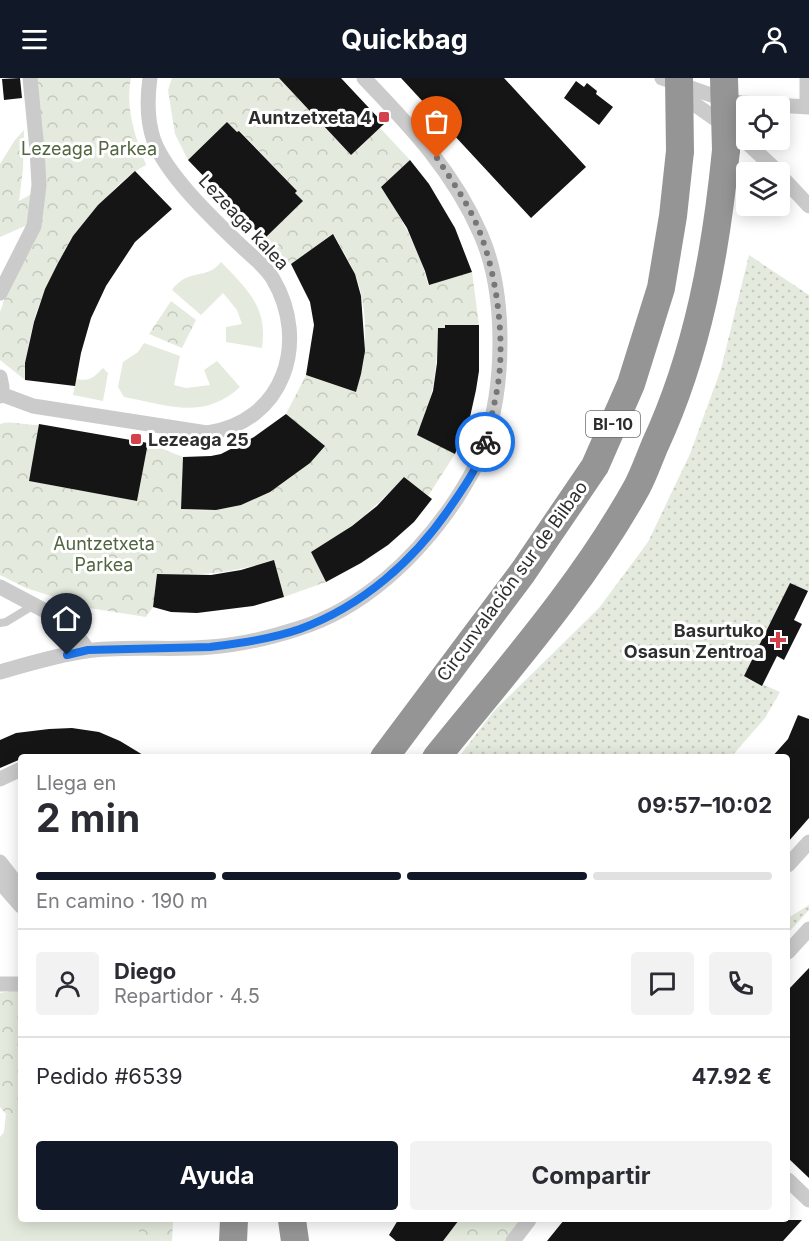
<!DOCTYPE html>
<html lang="es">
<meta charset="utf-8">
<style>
:root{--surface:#fff;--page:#f2f2f3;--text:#2b2b33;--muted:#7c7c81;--line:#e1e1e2;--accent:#111827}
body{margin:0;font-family:Inter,sans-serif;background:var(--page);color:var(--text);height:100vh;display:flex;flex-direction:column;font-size:22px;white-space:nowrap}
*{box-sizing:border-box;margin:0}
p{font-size:20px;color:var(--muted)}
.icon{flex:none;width:33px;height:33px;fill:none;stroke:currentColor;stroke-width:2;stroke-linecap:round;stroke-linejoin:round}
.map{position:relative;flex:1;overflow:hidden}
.sheet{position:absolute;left:18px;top:676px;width:772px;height:468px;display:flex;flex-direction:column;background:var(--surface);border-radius:6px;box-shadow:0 3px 15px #0003}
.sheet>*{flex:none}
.controls{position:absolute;left:736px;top:18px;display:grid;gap:12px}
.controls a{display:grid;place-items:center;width:54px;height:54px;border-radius:6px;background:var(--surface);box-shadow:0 3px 15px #0003;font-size:30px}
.pin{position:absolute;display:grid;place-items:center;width:51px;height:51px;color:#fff;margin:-62px -26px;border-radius:50% 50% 50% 0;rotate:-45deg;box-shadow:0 0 6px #0007}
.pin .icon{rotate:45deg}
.courier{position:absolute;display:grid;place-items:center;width:60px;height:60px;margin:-30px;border:4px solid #1a73e8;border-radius:50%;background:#fff;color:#222;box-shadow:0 2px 8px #0007}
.headline em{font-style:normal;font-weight:700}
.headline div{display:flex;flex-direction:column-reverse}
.headline{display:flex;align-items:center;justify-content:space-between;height:102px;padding:0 18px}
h1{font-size:39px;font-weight:700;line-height:45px}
.bar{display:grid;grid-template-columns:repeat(4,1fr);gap:9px 6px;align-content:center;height:72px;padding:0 18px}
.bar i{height:8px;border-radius:4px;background:var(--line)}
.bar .active{background:var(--accent)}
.bar p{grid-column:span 4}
.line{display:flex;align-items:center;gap:15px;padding:0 18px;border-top:2px solid var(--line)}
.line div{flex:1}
.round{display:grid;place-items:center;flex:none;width:63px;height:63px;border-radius:6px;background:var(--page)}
.primary-button{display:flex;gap:12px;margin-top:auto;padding:12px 18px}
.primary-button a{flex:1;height:69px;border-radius:6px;background:var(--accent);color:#fff;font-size:24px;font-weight:700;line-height:69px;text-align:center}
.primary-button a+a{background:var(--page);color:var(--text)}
header{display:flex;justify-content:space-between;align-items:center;height:78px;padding:0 18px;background:var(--accent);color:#fff;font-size:27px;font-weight:700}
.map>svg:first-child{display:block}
</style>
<header><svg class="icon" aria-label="menu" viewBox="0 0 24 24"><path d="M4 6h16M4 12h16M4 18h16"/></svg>Quickbag<svg class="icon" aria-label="person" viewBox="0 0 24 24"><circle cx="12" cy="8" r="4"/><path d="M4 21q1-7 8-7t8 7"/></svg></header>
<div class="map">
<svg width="809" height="1163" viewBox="0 0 809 1163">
<defs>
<pattern id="forest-crowns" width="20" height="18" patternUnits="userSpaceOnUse" patternTransform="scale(1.5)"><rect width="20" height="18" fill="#e4eadd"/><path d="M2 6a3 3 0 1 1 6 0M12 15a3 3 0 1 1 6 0" fill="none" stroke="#c4c9be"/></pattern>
<pattern id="garden-dots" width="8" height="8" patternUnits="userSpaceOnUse" patternTransform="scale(1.5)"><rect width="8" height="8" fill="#e4eadd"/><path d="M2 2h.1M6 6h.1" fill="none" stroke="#c4c9be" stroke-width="1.8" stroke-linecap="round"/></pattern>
</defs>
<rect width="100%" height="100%" fill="#fff"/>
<!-- grass -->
<path fill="#e4eadd" d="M 221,184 C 247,211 268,229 262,270 L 226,264 L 226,249 L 242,246 L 237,232 L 223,215 L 201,237 L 172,212 C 189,189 206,203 221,184 Z
M 144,265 L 180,278 L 174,307 L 186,310 L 210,307 L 204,292 L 217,283 L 240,309 C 203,343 168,327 124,319 L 118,309 L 123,284 L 138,274 Z
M 103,290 L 108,295 L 103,323 L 73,317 L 76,301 C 90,304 94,299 103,290 Z
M 6,1036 L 21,1043 L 21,1142 L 139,1142 L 139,1163 L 0,1163 L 0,1059 L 4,1054 Z"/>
<!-- forest -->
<path fill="url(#forest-crowns)" d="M 34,0 L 131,0 C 125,31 135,58 146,87 C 110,106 89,142 67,176 C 60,188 51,199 45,212 C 33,239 26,272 25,302 L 0,282 L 0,234 L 32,145 L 0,159 L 0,86 L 15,62 L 24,52 L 23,91 L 19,123 L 44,109 Z
M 172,0 L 279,0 L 351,77 L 380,50 L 410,82 L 381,109 C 401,140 420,171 428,207 L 472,194 L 479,247 L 445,247 L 445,250 L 438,251 C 437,290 434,321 417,357 L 455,376 L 428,418 L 404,399 C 376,429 348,454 311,474 L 326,504 L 284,519 L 274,482 C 233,495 200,498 157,496 L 153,529 L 146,539 L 89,530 L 26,510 L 0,497 L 0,346 C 13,342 25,348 39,347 L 30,403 L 137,423 L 148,365 L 183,379 L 181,431 C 239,439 286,409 325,369 L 286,336 L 306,297 L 356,314 C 367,277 370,231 354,194 C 348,181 341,169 334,157 L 291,186 L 264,161 L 303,123 L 295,115 L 297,113 L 240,53 L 237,54 L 227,44 L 188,82 L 175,56 L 168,12 Z
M 171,223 L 196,242 L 182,270 L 149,256 Z
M 21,911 L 21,1043 L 6,1036 L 0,1029 L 0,915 Z
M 139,1142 L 173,1142 L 172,1163 L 139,1163 Z
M 459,1142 L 526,1142 L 509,1163 L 443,1163 Z"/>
<!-- garden -->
<path fill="url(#garden-dots)" d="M 749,177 L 809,217 L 809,511 L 808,513 L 790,505 L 744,598 L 780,614 L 765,640 L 731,679 L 458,680 L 494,633 L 599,530 L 648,464 L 690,376 L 721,291 Z
M 809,827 L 809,832 L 788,855 L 788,840 Z"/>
<!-- building -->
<path fill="#151515" d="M 20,0 L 22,20 L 4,22 L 2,1 Z
M 279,0 L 341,0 L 384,46 L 351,77 Z
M 401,0 L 504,0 L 586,89 L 531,140 Z
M 576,3 L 584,9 L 587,5 L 597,13 L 596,16 L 613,29 L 599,47 L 564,20 Z
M 227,44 L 237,54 L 239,53 L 297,113 L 295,115 L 303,123 L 264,161 L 188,82 Z
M 410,82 L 429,106 L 455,150 L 472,194 L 429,207 L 425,193 L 407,150 L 381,109 Z
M 135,93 L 172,131 L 135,164 L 106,208 L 91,240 L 81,275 L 75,308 L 25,302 L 25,285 L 34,244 L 45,211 L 58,185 L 73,158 L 98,127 Z
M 333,156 L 355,196 L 361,218 L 365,273 L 361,296 L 356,314 L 306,297 L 314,247 L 310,224 L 291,186 Z
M 445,247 L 479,247 L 479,293 L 476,312 L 470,339 L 455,376 L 417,357 L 433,313 L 437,285 L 438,250 L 445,250 Z
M 286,336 L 325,368 L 310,385 L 270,414 L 241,427 L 216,432 L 181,431 L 183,379 L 211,378 L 221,376 L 254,359 Z
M 39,346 L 148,365 L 137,423 L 29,403 Z
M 404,399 L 432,421 L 414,444 L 388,467 L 361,485 L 326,504 L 311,474 L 352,448 L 377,428 Z
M 274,482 L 284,519 L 253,528 L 197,535 L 171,534 L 153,529 L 157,496 L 211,497 L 241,492 Z
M 790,505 L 808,513 L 794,542 L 802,546 L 784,582 L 777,578 L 762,608 L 744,598 Z
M 798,637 L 809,641 L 809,740 L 788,764 L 788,680 L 771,680 L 788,661 Z
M 72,650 L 99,654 L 120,663 L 148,680 L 21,680 L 21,681 L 0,690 L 0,662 L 16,655 L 49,651 Z
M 809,890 L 809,1100 L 788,1080 L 788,912 Z
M 398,1142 L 459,1142 L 443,1163 L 396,1163 L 389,1157 Z
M 564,1142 L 802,1142 L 783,1163 L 547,1163 Z"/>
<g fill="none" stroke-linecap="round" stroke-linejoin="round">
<!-- lane -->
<path stroke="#cbcbcb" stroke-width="8" d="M 0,545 L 6,544 L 34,527"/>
<!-- street -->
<path stroke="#cbcbcb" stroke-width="15" d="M 662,0 L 714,18 L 741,25 L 809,29
M 807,0 L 807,29
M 677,14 L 740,58 L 778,94
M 780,97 L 809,128
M 0,215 L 34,148 L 39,107 L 37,72 L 30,0
M 0,299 L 2,309 L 0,318
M 1,316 L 33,328 L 207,355 C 284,344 310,264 273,201 C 266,188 249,176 238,165 C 212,140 167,97 154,63 C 147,43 147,21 150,0
M 0,509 L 68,545 L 88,572
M 0,594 C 28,586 57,577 86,573 C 127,567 169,573 210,569 C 239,567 269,560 297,551 C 363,531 417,479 455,423 C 465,407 477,389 483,371 C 505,310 507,217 481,157 C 454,94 411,49 364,0
M 0,701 L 21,691
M 0,784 L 21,811
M 788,787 L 809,764
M 0,804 L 21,828
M 788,874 L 809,851
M 0,906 L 21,906
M 788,1102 L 809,1122
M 513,1163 L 529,1142"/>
<!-- highway -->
<path stroke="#959595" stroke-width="28" d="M 384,680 L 523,494 L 595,388 L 631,306 L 661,210 L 673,138 L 680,73
M 436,680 C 507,592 582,508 637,409 C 644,396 649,381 655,367 C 698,274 716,174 726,72
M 292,1142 L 295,1163
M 233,1163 L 234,1142"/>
<!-- highway-bridge -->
<path stroke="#959595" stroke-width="28" d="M 679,0 L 680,73
M 724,0 L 726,72"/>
</g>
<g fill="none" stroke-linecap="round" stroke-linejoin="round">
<!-- done -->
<path stroke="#777" stroke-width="6" stroke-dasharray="0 10.8" d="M 437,80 C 454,106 472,131 482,160 C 497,201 505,263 498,306 C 495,325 490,345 485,364"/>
<!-- route -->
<path stroke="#1a73e8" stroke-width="8" d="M 67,577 L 88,572 L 210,569 C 240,565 271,561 300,551 C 362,528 414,483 451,428 C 464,409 480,387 485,364"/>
</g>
<!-- markers -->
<g fill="#d5414a" stroke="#fff" stroke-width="2">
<rect x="378" y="33" width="12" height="12" rx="3"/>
<rect x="130" y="355" width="12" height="12" rx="3"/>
<path d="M775 553h6v6h6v6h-6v6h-6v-6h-6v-6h6z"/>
</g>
<g text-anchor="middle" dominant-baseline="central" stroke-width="6" stroke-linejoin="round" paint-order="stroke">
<!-- shield labels -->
<rect fill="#fff" stroke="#6d6d6d" stroke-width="1.5" x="586" y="333" width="54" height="26" rx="4.5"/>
<g font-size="16" font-weight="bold" fill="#2e2e2e">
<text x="613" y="346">BI-10</text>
</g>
<!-- poi labels -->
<g font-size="18" font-weight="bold" fill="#2e2e2e" stroke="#fff" text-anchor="end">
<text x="372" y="39">Auntzetxeta 4</text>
<text x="148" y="361" text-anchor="start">Lezeaga 25</text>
<text x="764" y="552">Basurtuko<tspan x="764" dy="21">Osasun Zentroa</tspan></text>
</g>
<!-- park labels -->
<g font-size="18" fill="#516640" stroke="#fff">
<text x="89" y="70">Lezeaga Parkea</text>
<text x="104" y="465">Auntzetxeta<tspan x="104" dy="21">Parkea</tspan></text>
</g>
<!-- street labels -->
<g font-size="18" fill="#2e2e2e" stroke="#fff">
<text transform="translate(244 144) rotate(47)">Lezeaga kalea</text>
<text transform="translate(512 503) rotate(-54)">Circunvalación sur de Bilbao</text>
</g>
</g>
</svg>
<div class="controls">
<a><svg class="icon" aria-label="locate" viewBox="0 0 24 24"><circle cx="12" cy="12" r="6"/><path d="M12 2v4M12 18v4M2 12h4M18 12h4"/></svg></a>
<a><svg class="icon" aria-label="layers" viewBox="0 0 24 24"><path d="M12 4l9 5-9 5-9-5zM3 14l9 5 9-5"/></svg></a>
</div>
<div class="pin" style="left:437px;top:80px;background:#ea580c"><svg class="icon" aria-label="bag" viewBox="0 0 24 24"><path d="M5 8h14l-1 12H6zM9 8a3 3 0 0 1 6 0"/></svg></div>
<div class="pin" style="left:67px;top:577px;background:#1f2937"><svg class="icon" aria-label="home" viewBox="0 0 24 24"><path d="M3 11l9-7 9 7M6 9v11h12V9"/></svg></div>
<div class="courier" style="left:485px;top:364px"><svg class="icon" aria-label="bike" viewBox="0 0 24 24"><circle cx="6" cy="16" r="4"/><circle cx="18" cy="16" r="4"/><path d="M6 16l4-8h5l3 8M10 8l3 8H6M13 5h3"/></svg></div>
<section class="sheet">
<div class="headline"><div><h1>2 min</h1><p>Llega en</p></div><em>09:57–10:02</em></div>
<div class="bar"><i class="active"></i><i class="active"></i><i class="active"></i><i></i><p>En camino · 190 m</p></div>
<div class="line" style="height:108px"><a class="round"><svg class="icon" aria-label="person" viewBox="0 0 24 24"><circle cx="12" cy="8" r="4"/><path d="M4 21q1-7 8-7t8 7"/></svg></a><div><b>Diego</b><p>Repartidor · 4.5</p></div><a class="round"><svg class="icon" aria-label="chat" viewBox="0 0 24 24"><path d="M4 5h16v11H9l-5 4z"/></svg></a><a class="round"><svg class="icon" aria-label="phone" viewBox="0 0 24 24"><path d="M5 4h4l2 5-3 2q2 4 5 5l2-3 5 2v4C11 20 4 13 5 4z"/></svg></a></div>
<div class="line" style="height:78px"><div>Pedido #6539</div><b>47.92 €</b></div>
<div class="primary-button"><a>Ayuda</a><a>Compartir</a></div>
</section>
</div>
